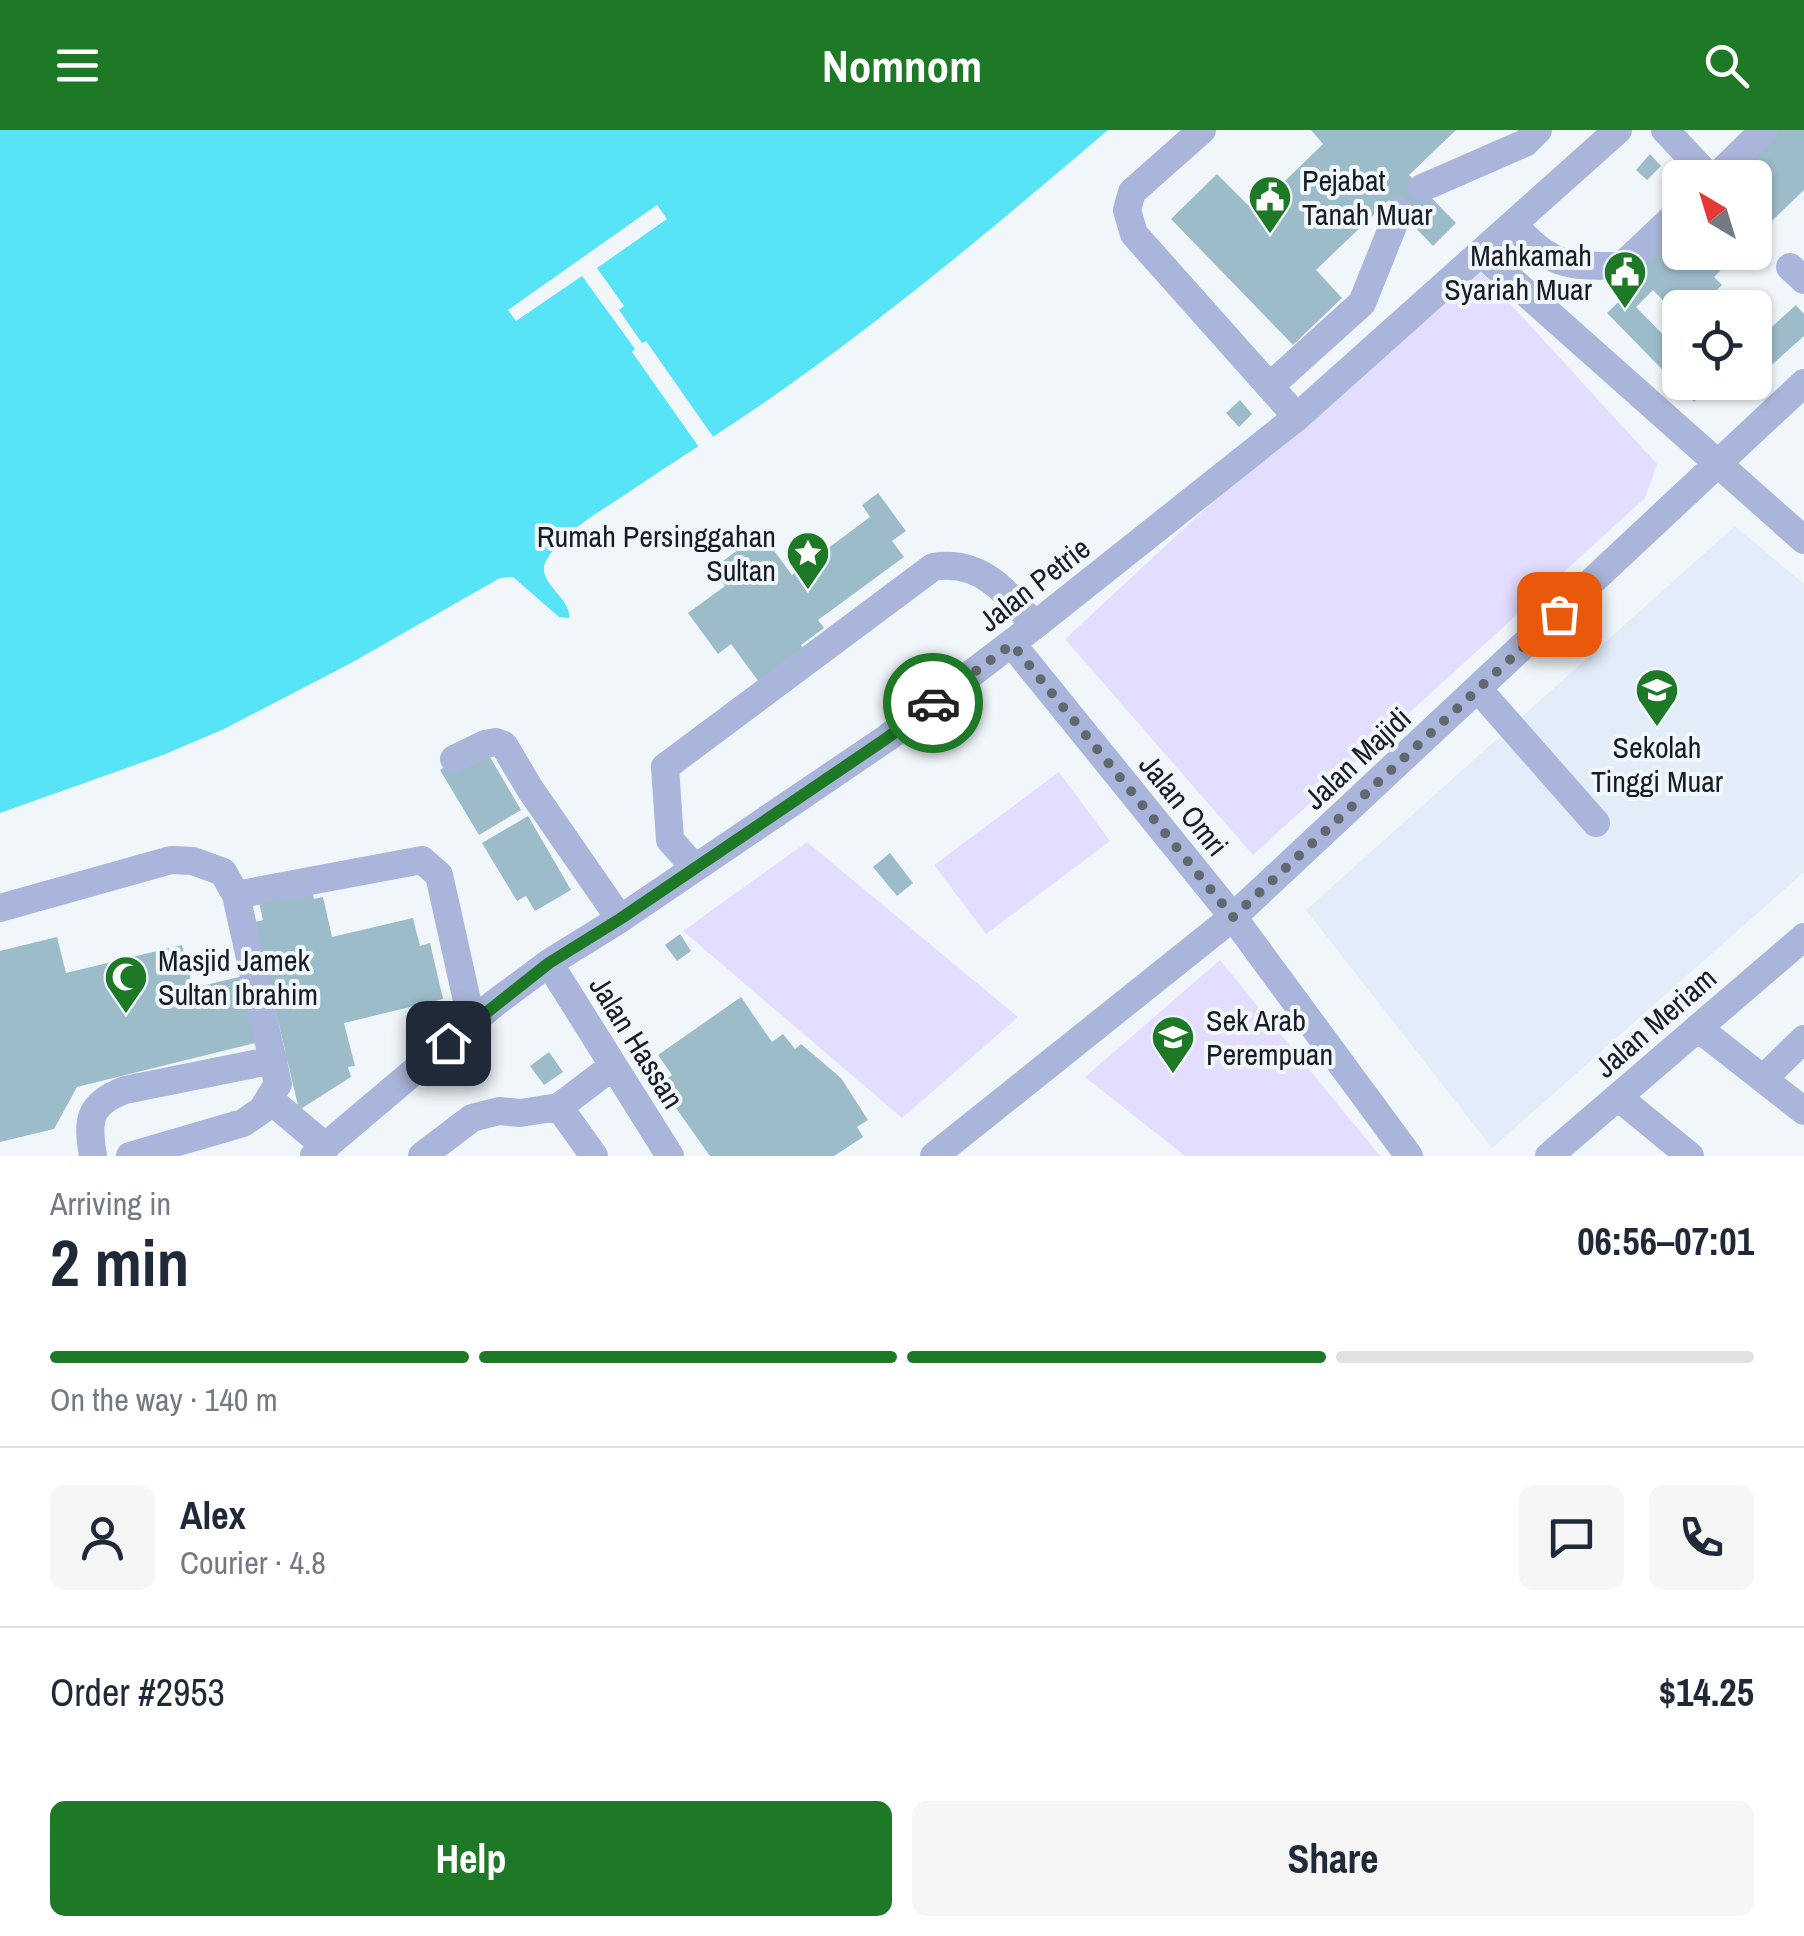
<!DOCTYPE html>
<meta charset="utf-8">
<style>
:root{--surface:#fff;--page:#f6f6f7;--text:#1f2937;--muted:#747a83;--line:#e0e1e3;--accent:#1e7927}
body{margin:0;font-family:"Archivo Narrow",sans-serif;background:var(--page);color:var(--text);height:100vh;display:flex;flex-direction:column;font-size:38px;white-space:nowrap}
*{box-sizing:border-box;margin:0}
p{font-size:32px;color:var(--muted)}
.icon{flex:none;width:55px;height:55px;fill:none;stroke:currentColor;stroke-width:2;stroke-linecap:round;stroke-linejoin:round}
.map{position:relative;height:1026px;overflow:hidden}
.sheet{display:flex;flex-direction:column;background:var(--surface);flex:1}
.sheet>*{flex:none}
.needle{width:65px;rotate:322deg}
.buttons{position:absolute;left:1662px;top:30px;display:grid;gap:20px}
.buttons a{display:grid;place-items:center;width:110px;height:110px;border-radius:15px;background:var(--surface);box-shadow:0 2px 8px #0004;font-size:50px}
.pin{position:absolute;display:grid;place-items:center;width:85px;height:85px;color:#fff;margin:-42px;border-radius:20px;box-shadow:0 5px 15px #0006}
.courier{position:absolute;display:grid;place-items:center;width:100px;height:100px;margin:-50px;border:8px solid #1e7927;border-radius:50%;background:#fff;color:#222;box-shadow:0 2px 12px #0007}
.head em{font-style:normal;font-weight:700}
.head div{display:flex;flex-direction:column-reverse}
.head{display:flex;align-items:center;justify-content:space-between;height:170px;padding:0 50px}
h1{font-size:65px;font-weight:700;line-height:75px}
.bar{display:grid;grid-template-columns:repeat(4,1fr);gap:15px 10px;align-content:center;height:120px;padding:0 50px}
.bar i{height:12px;border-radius:8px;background:var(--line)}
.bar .current{background:var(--accent)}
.bar p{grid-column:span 4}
.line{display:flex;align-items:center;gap:25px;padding:0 50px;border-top:2px solid var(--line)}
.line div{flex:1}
.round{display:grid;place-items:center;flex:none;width:105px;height:105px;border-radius:15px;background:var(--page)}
.primary-button{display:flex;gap:20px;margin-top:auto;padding:20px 50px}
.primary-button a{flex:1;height:115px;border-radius:15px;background:var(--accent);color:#fff;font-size:40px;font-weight:700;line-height:115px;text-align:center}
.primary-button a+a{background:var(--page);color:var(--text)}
header{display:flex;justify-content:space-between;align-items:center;height:130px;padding:0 50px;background:var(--accent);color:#fff;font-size:45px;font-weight:700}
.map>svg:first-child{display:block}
</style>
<header><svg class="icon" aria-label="menu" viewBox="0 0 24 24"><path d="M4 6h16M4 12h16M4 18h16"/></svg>Nomnom<svg class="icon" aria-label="search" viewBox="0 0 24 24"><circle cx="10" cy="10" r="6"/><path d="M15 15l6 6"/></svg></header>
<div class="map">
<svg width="1804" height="1026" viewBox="0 0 1804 1026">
<rect width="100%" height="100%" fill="#f1f6fa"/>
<!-- built -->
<path fill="#e2edf9" d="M 1735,396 L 1804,454 L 1804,742 L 1492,1018 L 1306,780 Z"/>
<!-- green -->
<path fill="#e3deff" d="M 1472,132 L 1657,334 L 1645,368 L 1253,725 L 1065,509 Z
M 1059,642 L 1110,711 L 986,804 L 934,735 Z
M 807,712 L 1018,887 L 902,988 L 683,801 Z
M 1220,830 L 1380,1026 L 1185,1026 L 1085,947 Z"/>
<!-- water -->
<path fill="#58e4f7" d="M 0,0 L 1108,0 C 998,94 887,187 768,270 C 723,301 675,331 629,362 C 601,381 565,400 547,429 C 533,452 572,467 569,488 L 559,487 L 513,447 L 500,448 L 351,533 L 224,599 L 163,625 L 0,683 Z"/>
<!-- pier -->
<path fill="#f1f6fa" d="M 657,75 L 667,89 L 597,138 L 624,176 L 619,180 L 642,213 L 646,211 L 716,311 L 701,320 L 632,222 L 635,219 L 582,146 L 516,191 L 508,180 Z"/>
<!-- building -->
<path fill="#9dbcca" d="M 1311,0 L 1456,0 L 1409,45 L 1456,93 L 1433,116 L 1389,70 L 1316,140 L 1342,168 L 1293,215 L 1171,89 L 1217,44 L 1254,81 L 1323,14 Z
M 1773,0 L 1804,0 L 1804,60 L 1755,107 L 1755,48 L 1724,48 Z
M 1650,24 L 1661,36 L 1647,50 L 1636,40 Z
M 1680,90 L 1680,122 L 1739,122 L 1714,147 L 1722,155 L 1698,178 L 1680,178 L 1680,188 L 1653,160 L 1636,177 L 1680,222 L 1680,252 L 1712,255 L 1694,272 L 1607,183 L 1639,152 L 1627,141 Z
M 1796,175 L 1804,184 L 1804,206 L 1755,250 L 1755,212 Z
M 1240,270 L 1252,284 L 1239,297 L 1226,283 Z
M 878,363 L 906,401 L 892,411 L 904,427 L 818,490 L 824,498 L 801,515 L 809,526 L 765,560 L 731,514 L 718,524 L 688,483 L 725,456 L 712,439 L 761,403 L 792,445 L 870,387 L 862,375 Z
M 483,615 L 521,680 L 479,705 L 440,640 Z
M 528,686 L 571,760 L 535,781 L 526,766 L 517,771 L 482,713 Z
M 890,723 L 913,753 L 897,766 L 873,737 Z
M 311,755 L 314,769 L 323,767 L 332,807 L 413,788 L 420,816 L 430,813 L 443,869 L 344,893 L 355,936 L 348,937 L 351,947 L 299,980 L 255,792 L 263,790 L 258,768 Z
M 680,804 L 691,821 L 677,831 L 665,815 Z
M 57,807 L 66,843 L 182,815 L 193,858 L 243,846 L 259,912 L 77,957 L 54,999 L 0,1012 L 0,821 Z
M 741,867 L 772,912 L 783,904 L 795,919 L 801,914 L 841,948 L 868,990 L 857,997 L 863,1007 L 834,1026 L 710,1026 L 659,954 L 672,945 L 658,925 Z
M 549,922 L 563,942 L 544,955 L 530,936 Z"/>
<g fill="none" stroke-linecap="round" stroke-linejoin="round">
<!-- minor -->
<path stroke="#a9b5da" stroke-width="28" d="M 1202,0 L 1132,62 L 1127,80 L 1134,104 L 1297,287
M 1665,0 L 1710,48
M 1715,48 L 1764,0
M 1422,58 L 1525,13 L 1538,0
M 1514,95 C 1551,137 1568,136 1622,136 L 1680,81
M 1482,124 L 1804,410
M 1790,137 L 1804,150
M 1270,256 L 1362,173 L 1399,81
M 1012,514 L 1233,787 L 1409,1026
M 1478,559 L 1596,693
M 454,629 L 485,614 L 496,612 L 504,615 L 530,659 L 620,789
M 695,738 L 670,710 L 665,637 L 933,437 C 980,429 1008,462 1034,496
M 236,765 L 422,730 L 439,745 L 472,893
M 0,778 L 171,730 L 193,731 L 223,742 L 236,765 L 278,954 L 262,980 L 243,993 L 130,1026
M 549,833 L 670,1026
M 1698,898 L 1804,981
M 1763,949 L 1804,909
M 1618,967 L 1690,1026
M 269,969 L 326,1017
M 559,977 L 594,1026
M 93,1026 C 87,990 88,974 125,960 L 274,930
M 314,1026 L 495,873 L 549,833 L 620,789 L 887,608 L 1034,496 L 1297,287 L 1618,0
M 422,1026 L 472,988 L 499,981 L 520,983 L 559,977 L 613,936
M 934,1026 L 1233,787 L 1804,253
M 1549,1026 L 1804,807"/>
</g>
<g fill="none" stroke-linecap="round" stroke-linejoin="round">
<!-- done -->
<path stroke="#62686f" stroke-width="10" stroke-dasharray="0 18" d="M 933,573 L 1012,514 L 1233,787 L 1559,484"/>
<!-- route -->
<path stroke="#1e7927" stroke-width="12" d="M 448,913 L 549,833 L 620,789 L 887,608 L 933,573"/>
</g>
<!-- icons -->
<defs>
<g id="civic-pin" transform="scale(2.25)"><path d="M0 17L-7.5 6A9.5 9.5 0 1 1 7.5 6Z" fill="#1e7927" stroke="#f1f6fa"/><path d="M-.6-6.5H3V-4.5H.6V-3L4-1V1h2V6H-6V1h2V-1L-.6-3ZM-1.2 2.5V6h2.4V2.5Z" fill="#fff"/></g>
<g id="sight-pin" transform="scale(2.25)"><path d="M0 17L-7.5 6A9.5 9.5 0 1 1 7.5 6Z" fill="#1e7927" stroke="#f1f6fa"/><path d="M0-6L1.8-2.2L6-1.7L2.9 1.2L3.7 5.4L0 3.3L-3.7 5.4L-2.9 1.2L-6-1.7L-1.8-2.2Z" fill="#fff"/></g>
<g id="school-pin" transform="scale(2.25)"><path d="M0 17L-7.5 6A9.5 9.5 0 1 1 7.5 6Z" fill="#1e7927" stroke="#f1f6fa"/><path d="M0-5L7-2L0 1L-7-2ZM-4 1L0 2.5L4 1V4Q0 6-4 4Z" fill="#fff"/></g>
<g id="mosque-pin" transform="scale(2.25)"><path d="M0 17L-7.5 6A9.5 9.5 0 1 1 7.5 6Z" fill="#1e7927" stroke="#f1f6fa"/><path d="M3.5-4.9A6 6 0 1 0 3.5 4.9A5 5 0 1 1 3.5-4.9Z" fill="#fff"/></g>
</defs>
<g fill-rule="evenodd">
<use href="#civic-pin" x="1270" y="67"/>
<use href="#civic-pin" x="1625" y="142"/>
<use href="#sight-pin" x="808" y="423"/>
<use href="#school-pin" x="1657" y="560"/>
<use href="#mosque-pin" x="126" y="847"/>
<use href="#school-pin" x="1173" y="907"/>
</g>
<g text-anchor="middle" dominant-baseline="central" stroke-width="8" stroke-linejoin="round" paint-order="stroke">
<!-- poi labels -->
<g font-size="30" fill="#151c24" stroke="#f1f6fa" text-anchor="start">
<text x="1302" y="50">Pejabat<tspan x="1302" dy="34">Tanah Muar</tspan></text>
<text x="1592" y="125" text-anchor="end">Mahkamah<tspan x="1592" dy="34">Syariah Muar</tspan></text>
<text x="776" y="406" text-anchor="end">Rumah Persinggahan<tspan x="776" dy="34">Sultan</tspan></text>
<text x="1657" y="617" text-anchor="middle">Sekolah<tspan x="1657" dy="34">Tinggi Muar</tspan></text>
<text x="158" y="830">Masjid Jamek<tspan x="158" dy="34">Sultan Ibrahim</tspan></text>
<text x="1206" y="890">Sek Arab<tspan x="1206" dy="34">Perempuan</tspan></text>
</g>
<!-- street labels -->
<g font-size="30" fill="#151c24" stroke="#f1f6fa">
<text transform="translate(1034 454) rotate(-38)">Jalan Petrie</text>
<text transform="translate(1357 628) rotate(-43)">Jalan Majidi</text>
<text transform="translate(1184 675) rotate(51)">Jalan Omri</text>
<text transform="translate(1655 892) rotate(-41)">Jalan Meriam</text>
<text transform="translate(637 912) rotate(58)">Jalan Hassan</text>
</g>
</g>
</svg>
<div class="buttons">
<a><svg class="needle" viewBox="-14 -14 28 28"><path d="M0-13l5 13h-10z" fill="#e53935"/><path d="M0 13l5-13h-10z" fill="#747a83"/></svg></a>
<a><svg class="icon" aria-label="locate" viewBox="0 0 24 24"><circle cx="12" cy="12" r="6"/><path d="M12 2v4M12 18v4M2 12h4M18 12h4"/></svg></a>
</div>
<div class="pin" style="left:1559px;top:484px;background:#ea580c"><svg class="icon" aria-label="bag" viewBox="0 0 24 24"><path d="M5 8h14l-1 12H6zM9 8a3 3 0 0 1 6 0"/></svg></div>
<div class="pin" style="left:448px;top:913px;background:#1f2937"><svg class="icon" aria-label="home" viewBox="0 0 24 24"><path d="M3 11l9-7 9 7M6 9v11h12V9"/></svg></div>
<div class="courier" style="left:933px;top:573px"><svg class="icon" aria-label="car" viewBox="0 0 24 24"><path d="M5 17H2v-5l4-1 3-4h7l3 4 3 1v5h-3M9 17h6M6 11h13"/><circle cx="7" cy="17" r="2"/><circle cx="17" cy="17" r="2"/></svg></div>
</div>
<section class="sheet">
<div class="head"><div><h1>2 min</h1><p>Arriving in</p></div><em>06:56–07:01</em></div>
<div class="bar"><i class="current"></i><i class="current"></i><i class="current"></i><i></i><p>On the way · 140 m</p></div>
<div class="line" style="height:180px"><a class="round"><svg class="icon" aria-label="person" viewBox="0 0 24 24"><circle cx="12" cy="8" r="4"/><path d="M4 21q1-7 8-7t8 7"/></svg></a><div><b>Alex</b><p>Courier · 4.8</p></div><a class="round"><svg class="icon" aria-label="chat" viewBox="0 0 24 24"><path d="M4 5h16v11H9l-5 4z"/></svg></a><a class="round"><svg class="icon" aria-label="phone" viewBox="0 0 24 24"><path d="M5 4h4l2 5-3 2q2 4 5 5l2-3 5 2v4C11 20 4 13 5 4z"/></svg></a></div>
<div class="line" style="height:130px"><div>Order #2953</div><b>$14.25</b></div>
<div class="primary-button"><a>Help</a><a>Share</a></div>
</section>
